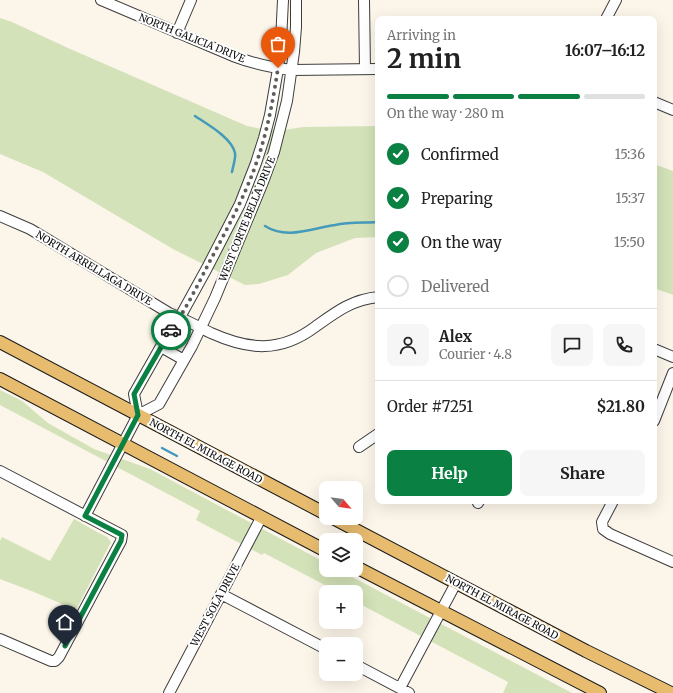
<!DOCTYPE html>
<meta charset="utf-8">
<style>
:root{--surface:#fff;--page:#f6f6f6;--text:#222;--muted:#767676;--line:#e0e0e0;--accent:#0b8043}
body{margin:0;font-family:Merriweather,serif;background:var(--page);color:var(--text);height:100vh;display:flex;flex-direction:column;font-size:15px;white-space:nowrap}
*{box-sizing:border-box;margin:0}
p{font-size:13px;color:var(--muted)}
.icon{flex:none;width:22px;height:22px;fill:none;stroke:currentColor;stroke-width:2;stroke-linecap:round;stroke-linejoin:round}
.map{position:relative;flex:1;overflow:hidden}
.details{position:absolute;left:375px;top:16px;width:282px;height:488px;display:flex;flex-direction:column;background:var(--surface);border-radius:8px;box-shadow:0 4px 16px #0002}
.details>*{flex:none}
.needle{width:26px;rotate:118deg}
.buttons{position:absolute;left:319px;top:481px;display:grid;gap:8px}
.buttons a{display:grid;place-items:center;width:44px;height:44px;border-radius:8px;background:var(--surface);box-shadow:0 4px 16px #0002;font-size:20px}
.pin{position:absolute;display:grid;place-items:center;width:34px;height:34px;color:#fff;margin:-41px -17px;border-radius:50% 50% 50% 0;rotate:-45deg;box-shadow:0 0 4px #0007}
.pin .icon{rotate:45deg}
.courier{position:absolute;display:grid;place-items:center;width:40px;height:40px;margin:-20px;border:3px solid #0b8043;border-radius:50%;background:#fff;color:#222;box-shadow:0 1px 5px #0007}
.summary em{font-style:normal;font-weight:700}
.summary div{display:flex;flex-direction:column-reverse}
.summary{display:flex;align-items:center;justify-content:space-between;height:68px;padding:0 12px}
h1{font-size:26px;font-weight:700;line-height:30px}
.bar{display:grid;grid-template-columns:repeat(4,1fr);gap:6px 4px;align-content:center;height:48px;padding:0 12px}
.bar i{height:5px;border-radius:3px;background:var(--line)}
.bar .selected{background:var(--accent)}
.bar p{grid-column:span 4}
.line{display:flex;align-items:center;gap:10px;padding:0 12px;border-top:1px solid var(--line)}
.line div{flex:1}
.round{display:grid;place-items:center;flex:none;width:42px;height:42px;border-radius:8px;background:var(--page)}
ol{padding:0 12px;list-style:none}
li{display:flex;align-items:center;gap:12px;height:44px}
li p{margin-inline-start:auto}
li .icon{padding:4px;border-radius:50%;background:var(--accent);color:#fff;stroke-width:4}
li:last-child{color:var(--muted)}
li i{width:22px;height:22px;border:2px solid var(--line);border-radius:50%}
.primary-button{display:flex;gap:8px;margin-top:auto;padding:8px 12px}
.primary-button a{flex:1;height:46px;border-radius:8px;background:var(--accent);color:#fff;font-size:16px;font-weight:700;line-height:46px;text-align:center}
.primary-button a+a{background:var(--page);color:var(--text)}
.map>svg:first-child{display:block}
</style>
<div class="map">
<svg width="673" height="693" viewBox="0 0 673 693">
<rect width="100%" height="100%" fill="#fcf6ea"/>
<!-- green -->
<path fill="#d3e2b8" d="M 0,18 L 12,22 L 68,48 L 247,126 L 262,129 L 284,130 L 303,127 L 378,126 L 378,237 L 355,238 L 316,253 L 288,275 L 259,284 L 245,285 L 173,249 L 43,172 L 0,154 Z
M 654,164 L 673,171 L 673,295 L 654,288 Z
M 0,390 L 22,401 L 48,423 L 94,449 L 150,469 L 326,563 L 326,570 L 339,570 L 572,693 L 503,693 L 508,682 L 356,602 L 356,592 L 338,592 L 264,553 L 262,555 L 196,520 L 200,511 L 0,405 Z
M 74,519 L 97,532 L 107,537 L 111,542 L 76,610 L 34,592 L 0,579 L 0,541 L 2,537 L 50,561 Z"/>
<g fill="none" stroke-linecap="round" stroke-linejoin="round">
<!-- stream -->
<path stroke="#459abb" stroke-width="2.5" d="M 195,116 C 207,124 232,138 235,153 C 236,158 233,166 232,172
M 265,226 C 287,240 312,228 335,225 C 349,222 364,223 378,222
M 162,448 L 177,456"/>
<!-- minor casing -->
<g stroke="#3d3d3d" stroke-width="12">
<path id="minor" d="M 101,0 L 233,56 C 252,63 271,68 292,70 L 378,69
M 364,0 L 365,69
M 606,19 L 616,0
M 177,33 L 191,0
M 654,102 L 673,110
M 0,216 L 30,229 L 45,238 L 169,313 C 184,319 197,326 211,333 C 249,350 280,353 315,327 C 336,312 351,300 378,297
M 161,347 L 184,360
M 654,349 L 673,357
M 138,415 L 134,394 L 168,334 L 180,317 L 207,268 L 240,204 L 256,163 L 264,138 L 270,115 L 278,69 L 281,41 L 283,0
M 654,421 L 673,373
M 359,447 L 378,434
M 0,471 L 122,535 L 121,541 L 59,657 L 55,661 L 51,661 L 0,639
M 613,501 L 602,522 L 603,529 L 610,534 L 673,562
M 478,503 L 479,501
M 85,516 L 138,415 L 159,404 L 192,346 L 215,298 L 263,182 L 274,152 L 287,101 L 294,52 L 296,27 L 296,0
M 221,594 L 326,649
M 356,665 L 409,693
M 400,688 L 456,583
M 169,693 L 261,518"/>
</g>
<!-- major casing -->
<g stroke="#1b1b1b" stroke-width="14">
<path id="major" d="M 0,342 L 326,514
M 0,379 L 326,551
M 333,518 L 586,651 L 671,693
M 356,567 L 600,693"/>
</g>
<!-- minor -->
<use href="#minor" stroke="#fff" stroke-width="10"/>
<!-- major -->
<use href="#major" stroke="#e7bc6f" stroke-width="12"/>
</g>
<g fill="none" stroke-linecap="round" stroke-linejoin="round">
<!-- done -->
<path stroke="#5f5d58" stroke-width="4" stroke-dasharray="0 7.2" d="M 171,330 C 187,308 198,284 210,261 C 227,229 244,198 256,164 C 267,133 273,101 278,68"/>
<!-- route -->
<path stroke="#0b8043" stroke-width="5" d="M 65,646 L 121,541 L 122,535 L 85,516 L 138,415 L 134,394 L 171,330"/>
</g>
<g text-anchor="middle" dominant-baseline="central" stroke-width="4" stroke-linejoin="round" paint-order="stroke">
<!-- street labels -->
<g font-size="10" fill="#0a0a0a" stroke="#fff">
<text transform="translate(192 38) rotate(22)">NORTH GALICIA DRIVE</text>
<text transform="translate(247 219) rotate(-68)">WEST CORTE BELLA DRIVE</text>
<text transform="translate(94 268) rotate(31)">NORTH ARRELLAGA DRIVE</text>
<text transform="translate(206 451) rotate(28)">NORTH EL MIRAGE ROAD</text>
<text transform="translate(215 605) rotate(-62)">WEST SOLA DRIVE</text>
<text transform="translate(502 607) rotate(28)">NORTH EL MIRAGE ROAD</text>
</g>
</g>
</svg>
<div class="buttons">
<a><svg class="needle" viewBox="-14 -14 28 28"><path d="M0-13l5 13h-10z" fill="#e53935"/><path d="M0 13l5-13h-10z" fill="#767676"/></svg></a>
<a><svg class="icon" aria-label="layers" viewBox="0 0 24 24"><path d="M12 4l9 5-9 5-9-5zM3 14l9 5 9-5"/></svg></a>
<a>+</a>
<a>−</a>
</div>
<div class="pin" style="left:278px;top:68px;background:#ea580c"><svg class="icon" aria-label="bag" viewBox="0 0 24 24"><path d="M5 8h14l-1 12H6zM9 8a3 3 0 0 1 6 0"/></svg></div>
<div class="pin" style="left:65px;top:646px;background:#1f2937"><svg class="icon" aria-label="home" viewBox="0 0 24 24"><path d="M3 11l9-7 9 7M6 9v11h12V9"/></svg></div>
<div class="courier" style="left:171px;top:330px"><svg class="icon" aria-label="car" viewBox="0 0 24 24"><path d="M5 17H2v-5l4-1 3-4h7l3 4 3 1v5h-3M9 17h6M6 11h13"/><circle cx="7" cy="17" r="2"/><circle cx="17" cy="17" r="2"/></svg></div>
<section class="details">
<div class="summary"><div><h1>2 min</h1><p>Arriving in</p></div><em>16:07–16:12</em></div>
<div class="bar"><i class="selected"></i><i class="selected"></i><i class="selected"></i><i></i><p>On the way · 280 m</p></div>
<ol>
<li><svg class="icon" aria-label="check" viewBox="0 0 24 24"><path d="M5 12l5 5 9-10"/></svg>Confirmed<p>15:36</p></li>
<li><svg class="icon" aria-label="check" viewBox="0 0 24 24"><path d="M5 12l5 5 9-10"/></svg>Preparing<p>15:37</p></li>
<li><svg class="icon" aria-label="check" viewBox="0 0 24 24"><path d="M5 12l5 5 9-10"/></svg>On the way<p>15:50</p></li>
<li><i></i>Delivered</li>
</ol>
<div class="line" style="height:72px"><a class="round"><svg class="icon" aria-label="person" viewBox="0 0 24 24"><circle cx="12" cy="8" r="4"/><path d="M4 21q1-7 8-7t8 7"/></svg></a><div><b>Alex</b><p>Courier · 4.8</p></div><a class="round"><svg class="icon" aria-label="chat" viewBox="0 0 24 24"><path d="M4 5h16v11H9l-5 4z"/></svg></a><a class="round"><svg class="icon" aria-label="phone" viewBox="0 0 24 24"><path d="M5 4h4l2 5-3 2q2 4 5 5l2-3 5 2v4C11 20 4 13 5 4z"/></svg></a></div>
<div class="line" style="height:52px"><div>Order #7251</div><b>$21.80</b></div>
<div class="primary-button"><a>Help</a><a>Share</a></div>
</section>
</div>
